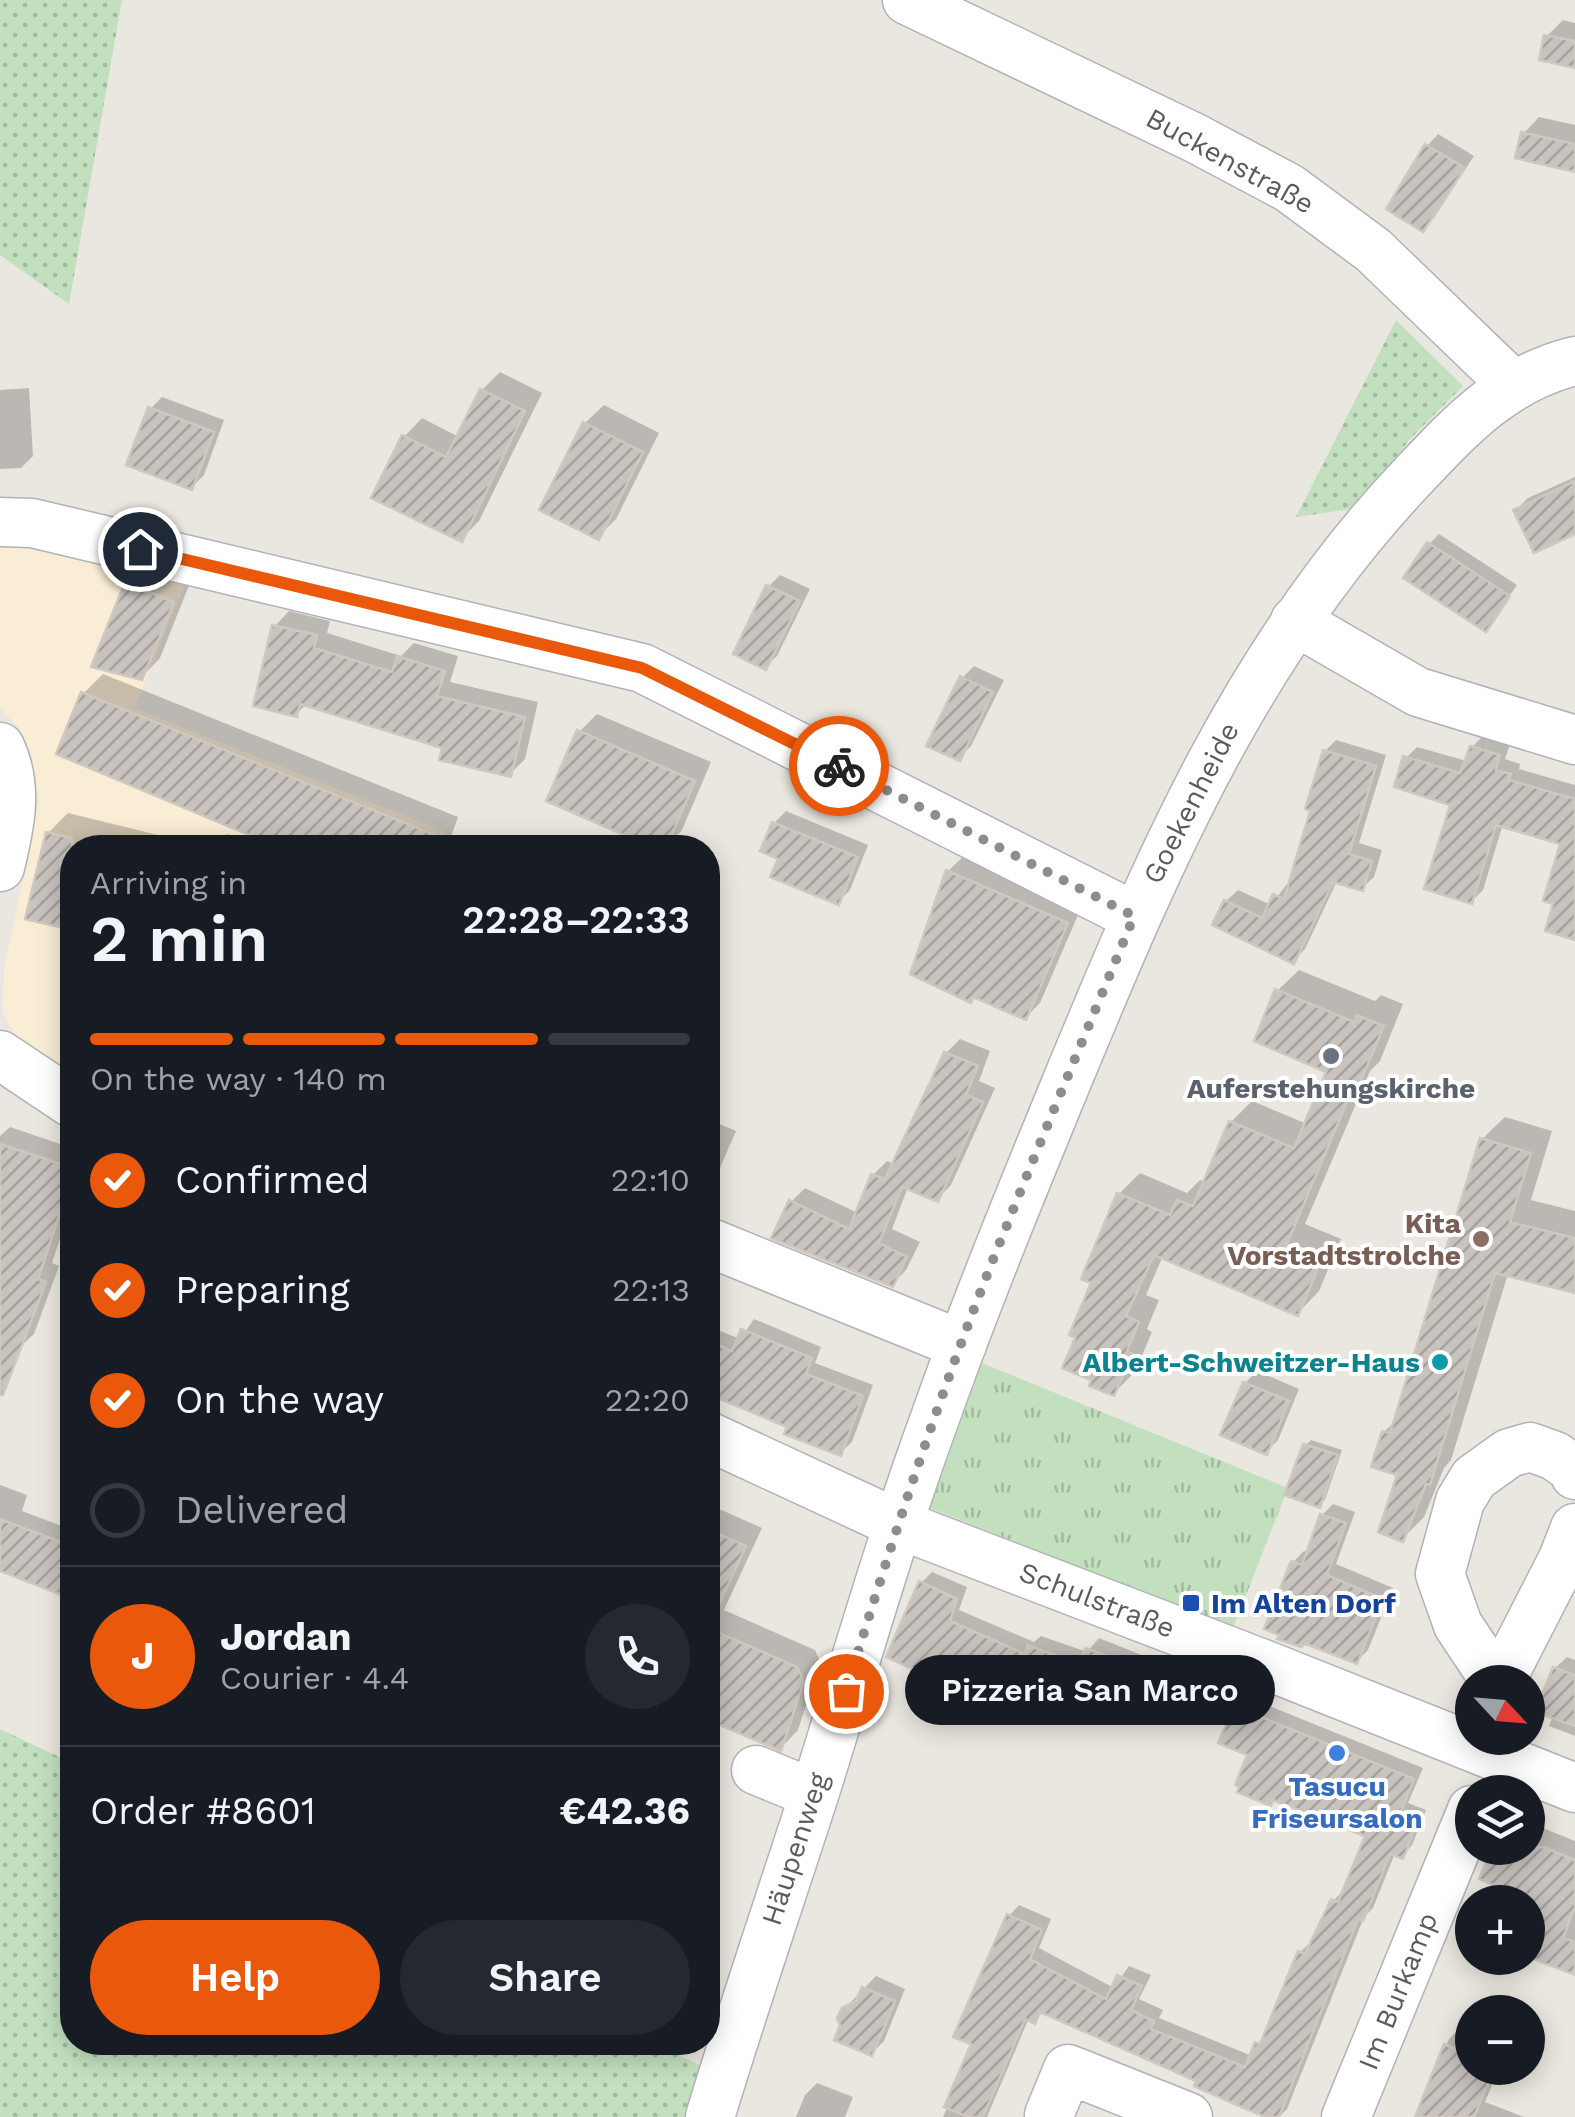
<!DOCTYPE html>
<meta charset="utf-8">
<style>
:root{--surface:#171b24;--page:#242831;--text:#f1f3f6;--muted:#9ea1a6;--line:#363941;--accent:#ea580c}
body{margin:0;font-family:"Work Sans",sans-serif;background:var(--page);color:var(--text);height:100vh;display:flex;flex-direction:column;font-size:38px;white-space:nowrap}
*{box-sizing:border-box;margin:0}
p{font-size:32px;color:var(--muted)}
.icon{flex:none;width:55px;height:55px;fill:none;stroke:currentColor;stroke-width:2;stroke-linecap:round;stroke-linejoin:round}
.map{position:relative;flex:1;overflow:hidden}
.drawer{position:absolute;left:60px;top:835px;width:660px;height:1220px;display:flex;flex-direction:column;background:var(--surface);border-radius:40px;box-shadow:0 5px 25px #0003}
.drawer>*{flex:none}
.needle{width:65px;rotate:116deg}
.buttons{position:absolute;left:1455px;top:1665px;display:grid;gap:20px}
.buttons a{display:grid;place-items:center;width:90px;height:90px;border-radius:50%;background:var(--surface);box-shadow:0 5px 25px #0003;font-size:50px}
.pin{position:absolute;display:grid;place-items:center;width:85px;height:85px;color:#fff;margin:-42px;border:5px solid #fff;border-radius:50%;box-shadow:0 2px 10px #0007}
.courier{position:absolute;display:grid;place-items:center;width:100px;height:100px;margin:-50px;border:8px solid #ea580c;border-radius:50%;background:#fff;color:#222;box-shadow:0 2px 12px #0007}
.bubble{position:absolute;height:70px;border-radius:35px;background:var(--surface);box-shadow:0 5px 25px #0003;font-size:32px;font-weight:600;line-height:70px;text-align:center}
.head em{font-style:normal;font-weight:600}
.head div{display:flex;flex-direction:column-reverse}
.head{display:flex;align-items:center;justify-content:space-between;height:170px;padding:0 30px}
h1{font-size:65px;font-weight:600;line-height:75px}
.bar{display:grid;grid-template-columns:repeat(4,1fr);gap:15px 10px;align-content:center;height:120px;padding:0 30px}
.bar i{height:12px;border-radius:8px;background:var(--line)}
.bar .current{background:var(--accent)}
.bar p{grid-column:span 4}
.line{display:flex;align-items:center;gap:25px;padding:0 30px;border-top:2px solid var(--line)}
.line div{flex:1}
.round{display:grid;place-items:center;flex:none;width:105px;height:105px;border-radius:52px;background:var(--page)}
ol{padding:0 30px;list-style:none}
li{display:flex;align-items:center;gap:30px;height:110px}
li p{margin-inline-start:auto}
li .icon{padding:10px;border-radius:50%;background:var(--accent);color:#fff;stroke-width:4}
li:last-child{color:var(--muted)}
li i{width:55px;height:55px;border:5px solid var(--line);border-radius:50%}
.button{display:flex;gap:20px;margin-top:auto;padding:20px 30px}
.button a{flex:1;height:115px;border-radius:60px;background:var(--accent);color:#fff;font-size:40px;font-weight:600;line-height:115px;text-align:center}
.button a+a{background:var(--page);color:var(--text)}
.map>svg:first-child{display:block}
</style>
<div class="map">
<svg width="1575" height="2117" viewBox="0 0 1575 2117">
<defs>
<pattern id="grass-dots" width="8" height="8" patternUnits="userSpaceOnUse" patternTransform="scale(2.5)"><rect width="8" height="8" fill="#c2e0be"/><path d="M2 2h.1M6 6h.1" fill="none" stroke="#a1b99e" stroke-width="1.8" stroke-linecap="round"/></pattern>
<pattern id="park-tufts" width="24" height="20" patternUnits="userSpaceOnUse" patternTransform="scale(2.5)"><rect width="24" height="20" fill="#c2e0be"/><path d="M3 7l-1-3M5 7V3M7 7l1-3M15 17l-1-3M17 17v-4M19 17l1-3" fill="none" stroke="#a1b99e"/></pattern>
<pattern id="building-hatch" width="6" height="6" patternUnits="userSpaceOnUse" patternTransform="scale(2.5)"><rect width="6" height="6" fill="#c8c3be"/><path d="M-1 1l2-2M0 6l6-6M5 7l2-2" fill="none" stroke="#a5a29e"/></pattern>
</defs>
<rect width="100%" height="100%" fill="#eae7e0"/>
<!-- commercial -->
<path fill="#faedd5" d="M 21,541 L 186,582 L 134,708 L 446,832 L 440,848 L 72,848 L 72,1076 L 19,1043 L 3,1012 L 4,971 L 39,800 L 20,730 L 0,707 L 0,542 Z"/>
<!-- grass -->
<path fill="url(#grass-dots)" d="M 0,0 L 122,0 L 69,304 L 0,255 Z
M 1396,320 L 1463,386 L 1409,440 L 1357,508 L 1296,517 Z
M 0,1729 L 72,1763 L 72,2042 L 653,2043 L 729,2079 L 717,2117 L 0,2117 Z"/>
<!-- park -->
<path fill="url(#park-tufts)" d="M 982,1363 L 1288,1488 L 1233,1628 L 930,1508 Z"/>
<!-- shadow -->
<path fill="#0003" d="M 1563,20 L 1575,23 L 1575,66 L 1547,36 Z
M 1539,117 L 1575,125 L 1575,169 L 1524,133 Z
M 1438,134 L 1474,156 L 1434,218 L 1423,229 L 1427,146 Z
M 500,372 L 542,393 L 479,521 L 461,539 L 404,437 L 422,418 L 459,437 L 482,390 Z
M 29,388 L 33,456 L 21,468 L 0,469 L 0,390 Z
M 162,397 L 224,420 L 204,475 L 192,487 L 150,409 Z
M 604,405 L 659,433 L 616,519 L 598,537 L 585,423 Z
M 1575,477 L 1575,532 L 1516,510 L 1528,498 Z
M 1439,534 L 1517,585 L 1486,629 L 1429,544 Z
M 146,565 L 190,583 L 160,658 L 142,677 L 127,583 Z
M 780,575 L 810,589 L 777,656 L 765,667 L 768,587 Z
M 289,611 L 330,621 L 327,633 L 401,656 L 414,643 L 458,656 L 450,682 L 538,702 L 525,759 L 510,774 L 445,746 L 307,704 L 296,714 L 275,626 Z
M 974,666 L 1004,680 L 971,746 L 959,758 L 962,678 Z
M 103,674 L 458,817 L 447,848 L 213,848 L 226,834 L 269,844 L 270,841 L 83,694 Z
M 597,714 L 711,762 L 682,830 L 665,848 L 579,732 Z
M 1483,736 L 1510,744 L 1505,759 L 1520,764 L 1519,769 L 1575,785 L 1575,937 L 1556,902 L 1563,842 L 1503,824 L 1483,890 L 1472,901 L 1453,803 L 1406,758 L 1417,747 L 1467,761 L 1472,747 Z
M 1336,740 L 1386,755 L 1359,843 L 1382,850 L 1374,877 L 1362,888 L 1337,881 L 1305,949 L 1293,961 L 1226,901 L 1238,890 L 1271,905 L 1287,884 L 1291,886 L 1313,810 L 1325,751 Z
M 786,811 L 868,845 L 850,890 L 838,902 L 781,857 L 774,823 Z
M 68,813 L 211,848 L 72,848 L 72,927 L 28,917 L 48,833 Z
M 963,857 L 1081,908 L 1040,1003 L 1026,1017 L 975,995 L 970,1000 L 948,871 Z
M 1299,970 L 1375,1001 L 1381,995 L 1403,1004 L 1380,1061 L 1370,1071 L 1305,1224 L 1341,1239 L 1319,1291 L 1298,1313 L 1163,1256 L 1146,1295 L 1159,1300 L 1147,1329 L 1152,1332 L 1135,1372 L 1113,1394 L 1094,1282 L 1119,1194 L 1140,1173 L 1187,1193 L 1200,1180 L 1206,1182 L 1231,1122 L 1252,1101 L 1307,1124 L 1329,1070 L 1277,991 Z
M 960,1039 L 990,1051 L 979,1081 L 995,1088 L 951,1185 L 937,1199 L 908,1187 L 892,1229 L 920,1242 L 906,1270 L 892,1284 L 791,1202 L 805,1188 L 858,1213 L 873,1175 L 887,1161 L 894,1164 L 946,1053 Z
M 1505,1117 L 1552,1131 L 1531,1200 L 1575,1211 L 1575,1290 L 1508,1274 L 1451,1460 L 1444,1468 L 1424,1517 L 1402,1539 L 1401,1473 L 1384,1432 L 1396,1420 L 1482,1139 Z
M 708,1119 L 736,1131 L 708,1196 Z
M 10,1127 L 72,1148 L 72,1202 L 52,1263 L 59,1266 L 34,1334 L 18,1349 L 0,1343 L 0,1136 Z
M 754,1319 L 821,1347 L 815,1363 L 873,1385 L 852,1442 L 840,1453 L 790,1425 L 708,1390 L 708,1326 L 740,1339 Z
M 1257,1371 L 1299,1389 L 1278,1440 L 1266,1452 L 1245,1383 Z
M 1311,1440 L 1342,1450 L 1325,1500 L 1320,1505 L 1306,1445 Z
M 0,1485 L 27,1495 L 22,1511 L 72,1530 L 72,1596 L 0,1568 Z
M 708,1504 L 762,1528 L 724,1610 L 815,1650 L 820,1662 L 798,1730 L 781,1748 L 708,1717 Z
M 1333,1504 L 1355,1512 L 1336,1564 L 1393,1588 L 1368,1650 L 1357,1661 L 1293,1562 L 1304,1551 L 1309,1553 L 1322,1515 Z
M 932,1572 L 967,1587 L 959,1610 L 1034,1642 L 1041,1636 L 1087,1652 L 1099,1638 L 1164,1664 L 1153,1693 L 1142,1704 L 1105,1689 L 1093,1702 L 1087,1700 L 1078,1709 L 1037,1694 L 1024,1708 L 943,1679 L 921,1583 Z
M 1567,1657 L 1575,1660 L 1575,1736 L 1549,1726 L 1553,1715 L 1555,1668 Z
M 1247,1697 L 1423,1768 L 1408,1803 L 1426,1810 L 1412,1845 L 1402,1856 L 1395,1853 L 1373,1908 L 1364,1917 L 1287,2109 L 1279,2117 L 1272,2117 L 1200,2079 L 1044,2011 L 1034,2021 L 1029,2018 L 987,2117 L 943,2117 L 974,2043 L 1009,1916 L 1019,1905 L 1051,1919 L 1039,1948 L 1114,1988 L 1129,1966 L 1151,1975 L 1139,1999 L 1163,2010 L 1159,2018 L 1252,2056 L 1266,2035 L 1300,1952 L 1311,1942 L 1333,1901 L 1344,1890 L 1368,1835 L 1275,1798 L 1270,1804 L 1236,1708 Z
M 1528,1822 L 1575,1841 L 1575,1973 L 1528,1954 L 1528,1934 L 1537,1909 L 1528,1902 L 1502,1895 L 1506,1887 L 1482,1878 L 1494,1848 L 1528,1848 Z
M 876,1976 L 905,1989 L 884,2041 L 872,2053 L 844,2009 Z
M 1459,2029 L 1472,2035 L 1472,2068 L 1499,2068 L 1485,2102 L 1524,2117 L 1417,2117 L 1449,2039 Z
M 817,2083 L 853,2097 L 845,2117 L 796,2117 L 805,2095 Z"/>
<!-- building -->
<path fill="url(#building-hatch)" stroke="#cec8bf" stroke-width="2.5" d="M 1544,35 L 1575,41 L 1575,68 L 1539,60 Z
M 1521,132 L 1575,144 L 1575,172 L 1515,158 Z
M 1425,144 L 1465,168 L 1423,232 L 1386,209 Z
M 480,389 L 525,411 L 462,542 L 371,498 L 402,435 L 446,457 Z
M 148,407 L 214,432 L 192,490 L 126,465 Z
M 583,422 L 643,452 L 599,540 L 539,510 Z
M 1575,481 L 1575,534 L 1534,553 L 1513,510 Z
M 1427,542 L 1510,596 L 1486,632 L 1403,578 Z
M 125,582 L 174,602 L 142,680 L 91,667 Z
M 766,585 L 800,601 L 766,670 L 733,654 Z
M 272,625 L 317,635 L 314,648 L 392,672 L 397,656 L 445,671 L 437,696 L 525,717 L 511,777 L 439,760 L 442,748 L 300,704 L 297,717 L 253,706 Z
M 960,676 L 993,692 L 960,761 L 926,746 Z
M 81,692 L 462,846 L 462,848 L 280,848 L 56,754 Z
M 577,730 L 695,781 L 666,848 L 654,848 L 546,801 Z
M 1470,746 L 1500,755 L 1496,770 L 1511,774 L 1509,780 L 1575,799 L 1575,940 L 1545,931 L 1553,904 L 1543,901 L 1560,844 L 1496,825 L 1472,904 L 1424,889 L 1450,805 L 1394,787 L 1403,756 L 1460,773 Z
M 1323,750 L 1376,766 L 1349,854 L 1372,861 L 1363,891 L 1333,882 L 1294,964 L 1212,925 L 1224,900 L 1262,918 L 1273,894 L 1284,899 L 1310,811 L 1305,809 Z
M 772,822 L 858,857 L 839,905 L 770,877 L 778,859 L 760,851 Z
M 46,832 L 72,838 L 72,930 L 25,919 Z
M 946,870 L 1068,923 L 1026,1020 L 973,997 L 971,1003 L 910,974 Z
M 1275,989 L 1354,1022 L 1357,1015 L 1384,1026 L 1359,1085 L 1355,1083 L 1286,1246 L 1321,1261 L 1298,1316 L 1154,1255 L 1126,1316 L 1139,1322 L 1127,1351 L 1133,1354 L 1114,1396 L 1089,1386 L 1091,1380 L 1062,1368 L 1075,1338 L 1069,1335 L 1091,1283 L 1081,1279 L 1117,1193 L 1170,1215 L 1177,1200 L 1193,1206 L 1229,1121 L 1294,1148 L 1326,1072 L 1254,1041 Z
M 944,1052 L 978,1066 L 966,1095 L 983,1102 L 938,1202 L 902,1187 L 879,1243 L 907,1257 L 893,1287 L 771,1238 L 789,1200 L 849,1229 L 871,1174 L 885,1179 Z
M 1480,1138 L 1531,1153 L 1510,1222 L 1575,1238 L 1575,1293 L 1495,1273 L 1430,1485 L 1426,1484 L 1403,1542 L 1378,1532 L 1397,1475 L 1371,1467 L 1382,1431 L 1390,1433 Z
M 0,1144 L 72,1168 L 72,1177 L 38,1279 L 46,1282 L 3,1395 L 0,1395 Z
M 741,1329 L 812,1358 L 806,1374 L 863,1396 L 841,1456 L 784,1434 L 787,1427 L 708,1394 L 708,1341 L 732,1351 Z
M 1243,1382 L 1289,1401 L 1267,1455 L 1220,1435 Z
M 1303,1444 L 1338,1455 L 1320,1508 L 1284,1495 Z
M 1320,1514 L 1346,1523 L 1327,1575 L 1383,1599 L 1357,1664 L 1306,1644 L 1301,1647 L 1277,1639 L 1279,1635 L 1264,1629 L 1291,1561 L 1302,1565 Z
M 0,1519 L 72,1546 L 72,1599 L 0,1571 Z
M 708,1529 L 746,1546 L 708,1628 L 797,1667 L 804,1681 L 781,1751 L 708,1720 Z
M 919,1581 L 957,1599 L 950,1621 L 1025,1654 L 1028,1645 L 1079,1664 L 1086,1648 L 1155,1675 L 1143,1707 L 1099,1690 L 1093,1704 L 1083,1701 L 1078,1712 L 1032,1694 L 1025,1711 L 968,1697 L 966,1702 L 936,1690 L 940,1681 L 886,1657 Z
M 1553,1667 L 1575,1675 L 1575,1726 L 1535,1712 Z
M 1234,1706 L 1414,1779 L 1400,1814 L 1418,1821 L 1403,1859 L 1390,1854 L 1363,1921 L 1358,1919 L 1279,2117 L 1265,2117 L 1230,2102 L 1194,2086 L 1196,2081 L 1040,2012 L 1035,2024 L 1025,2019 L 983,2117 L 968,2117 L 944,2107 L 971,2044 L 953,2037 L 1007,1914 L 1042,1930 L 1030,1959 L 1106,1999 L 1117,1975 L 1142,1986 L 1131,2010 L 1154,2021 L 1151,2029 L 1245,2067 L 1255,2042 L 1260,2044 L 1298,1951 L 1305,1954 L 1331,1899 L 1338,1902 L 1365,1836 L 1273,1800 L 1271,1806 L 1237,1792 L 1239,1787 L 1235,1785 L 1247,1755 L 1218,1743 Z
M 1543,1847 L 1575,1860 L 1575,1907 L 1563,1938 L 1575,1942 L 1575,1975 L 1528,1957 L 1528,1902 L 1514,1902 L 1499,1897 L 1502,1889 L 1479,1879 L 1492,1848 Z
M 862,1987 L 895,2001 L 872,2056 L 834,2040 L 840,2025 L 837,2018 L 842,2008 L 856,2001 Z
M 1444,2044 L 1472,2056 L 1472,2068 L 1495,2068 L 1474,2117 L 1415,2117 Z"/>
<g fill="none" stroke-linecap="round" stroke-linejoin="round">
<!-- minor casing -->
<g stroke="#b0b3b6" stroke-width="51">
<path id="minor" d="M 907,0 L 1195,138 L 1289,188 L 1373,250 L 1512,384
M 0,522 L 32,523 L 642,668 L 1134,916
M 1295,621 L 1418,692 L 1575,740
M 0,747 C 19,786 10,826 0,867
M 0,1055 L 72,1103
M 708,1242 L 962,1345
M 708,1436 L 898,1524 L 1263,1664 L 1575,1788
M 1496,1682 L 1458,1625 L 1440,1574 L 1460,1501 L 1474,1478 L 1509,1453 L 1530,1447 L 1555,1456 L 1573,1469 L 1575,1475
M 1500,1682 L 1563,1559 L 1575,1528
M 756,1770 L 814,1794
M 1049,2115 L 1068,2069 L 1188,2117
M 710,2117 C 743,2008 780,1900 815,1792 C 854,1667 890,1541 935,1418 C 975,1305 1021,1193 1067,1081 C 1158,861 1247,650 1414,475 C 1462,424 1505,378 1575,361
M 1346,2117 L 1472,1810"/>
</g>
<!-- minor -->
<use href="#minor" stroke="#fff" stroke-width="48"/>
</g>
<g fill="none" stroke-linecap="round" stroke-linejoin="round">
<!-- done -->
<path stroke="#8c8d8c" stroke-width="10" stroke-dasharray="0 18" d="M 839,766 L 1134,916 C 1092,1019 1048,1122 1007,1225 C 945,1377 894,1534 846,1691"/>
<!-- route -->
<path stroke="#ea580c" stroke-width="12" d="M 140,549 L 642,668 L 839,766"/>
</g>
<!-- markers -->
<circle fill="#6b7280" stroke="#fff" stroke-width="4" cx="1331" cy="1056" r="10"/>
<circle fill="#8d6e63" stroke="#fff" stroke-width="4" cx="1481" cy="1239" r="10"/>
<circle fill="#0f9aa8" stroke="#fff" stroke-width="4" cx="1440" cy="1362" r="10"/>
<rect fill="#1a4fb4" stroke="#fff" stroke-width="4" x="1181" y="1593" width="20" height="20" rx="5"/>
<circle fill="#3f7fe0" stroke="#fff" stroke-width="4" cx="1337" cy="1753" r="10"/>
<g text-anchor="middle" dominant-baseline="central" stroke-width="8" stroke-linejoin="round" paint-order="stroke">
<!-- street labels -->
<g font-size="28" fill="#595c5f" stroke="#fff">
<text transform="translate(1230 161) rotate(29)">Buckenstraße</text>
<text transform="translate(1191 803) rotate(-63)">Goekenheide</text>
<text transform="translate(1097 1600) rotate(21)">Schulstraße</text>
<text transform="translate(795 1849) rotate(-72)">Häupenweg</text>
<text transform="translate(1398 1991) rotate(-68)">Im Burkamp</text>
</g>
<!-- worship labels -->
<g font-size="28" font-weight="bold" fill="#5b616d" stroke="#fff">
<text x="1331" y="1088">Auferstehungskirche</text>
</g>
<!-- education labels -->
<g font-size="28" font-weight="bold" fill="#785e54" stroke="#fff" text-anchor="end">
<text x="1461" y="1223">Kita<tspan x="1461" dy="32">Vorstadtstrolche</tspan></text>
</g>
<!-- culture labels -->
<g font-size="28" font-weight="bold" fill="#0d838f" stroke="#fff" text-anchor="end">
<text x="1420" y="1362">Albert-Schweitzer-Haus</text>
</g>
<!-- transit labels -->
<g font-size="28" font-weight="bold" fill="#164399" stroke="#fff" text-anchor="start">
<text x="1211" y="1603">Im Alten Dorf</text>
</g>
<!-- shop labels -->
<g font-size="28" font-weight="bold" fill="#366cbe" stroke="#fff">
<text x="1337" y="1786">Tasucu<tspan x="1337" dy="32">Friseursalon</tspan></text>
</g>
</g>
</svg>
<div class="buttons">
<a><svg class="needle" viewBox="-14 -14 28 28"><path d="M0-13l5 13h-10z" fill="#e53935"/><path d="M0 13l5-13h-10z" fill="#9ea1a6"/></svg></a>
<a><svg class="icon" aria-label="layers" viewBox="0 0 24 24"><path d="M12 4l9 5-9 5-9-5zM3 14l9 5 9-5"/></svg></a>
<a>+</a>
<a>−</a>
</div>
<div class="pin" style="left:846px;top:1691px;background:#ea580c"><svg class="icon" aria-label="bag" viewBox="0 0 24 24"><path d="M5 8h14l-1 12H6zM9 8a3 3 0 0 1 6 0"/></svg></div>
<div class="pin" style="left:140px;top:549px;background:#1f2937"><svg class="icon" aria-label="home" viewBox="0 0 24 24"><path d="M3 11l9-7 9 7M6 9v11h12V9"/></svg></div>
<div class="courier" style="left:839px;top:766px"><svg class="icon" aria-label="bike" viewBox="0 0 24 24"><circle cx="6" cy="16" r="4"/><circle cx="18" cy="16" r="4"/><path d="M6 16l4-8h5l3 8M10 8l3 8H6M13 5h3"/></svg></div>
<div class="bubble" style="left:905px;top:1655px;width:370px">Pizzeria San Marco</div>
<section class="drawer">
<div class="head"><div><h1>2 min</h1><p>Arriving in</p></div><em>22:28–22:33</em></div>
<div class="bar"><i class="current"></i><i class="current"></i><i class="current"></i><i></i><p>On the way · 140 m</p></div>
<ol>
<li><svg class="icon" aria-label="check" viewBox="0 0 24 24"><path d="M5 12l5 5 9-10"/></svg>Confirmed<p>22:10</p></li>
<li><svg class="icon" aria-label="check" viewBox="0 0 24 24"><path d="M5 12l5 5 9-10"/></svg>Preparing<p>22:13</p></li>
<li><svg class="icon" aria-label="check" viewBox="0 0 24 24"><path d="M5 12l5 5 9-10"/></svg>On the way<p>22:20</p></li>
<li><i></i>Delivered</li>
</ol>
<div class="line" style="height:180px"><b class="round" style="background:var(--accent);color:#fff">J</b><div><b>Jordan</b><p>Courier · 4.4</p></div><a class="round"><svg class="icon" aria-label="phone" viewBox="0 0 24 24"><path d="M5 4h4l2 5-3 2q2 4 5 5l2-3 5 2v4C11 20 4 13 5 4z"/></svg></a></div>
<div class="line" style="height:130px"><div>Order #8601</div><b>€42.36</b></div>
<div class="button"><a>Help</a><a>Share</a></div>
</section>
</div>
